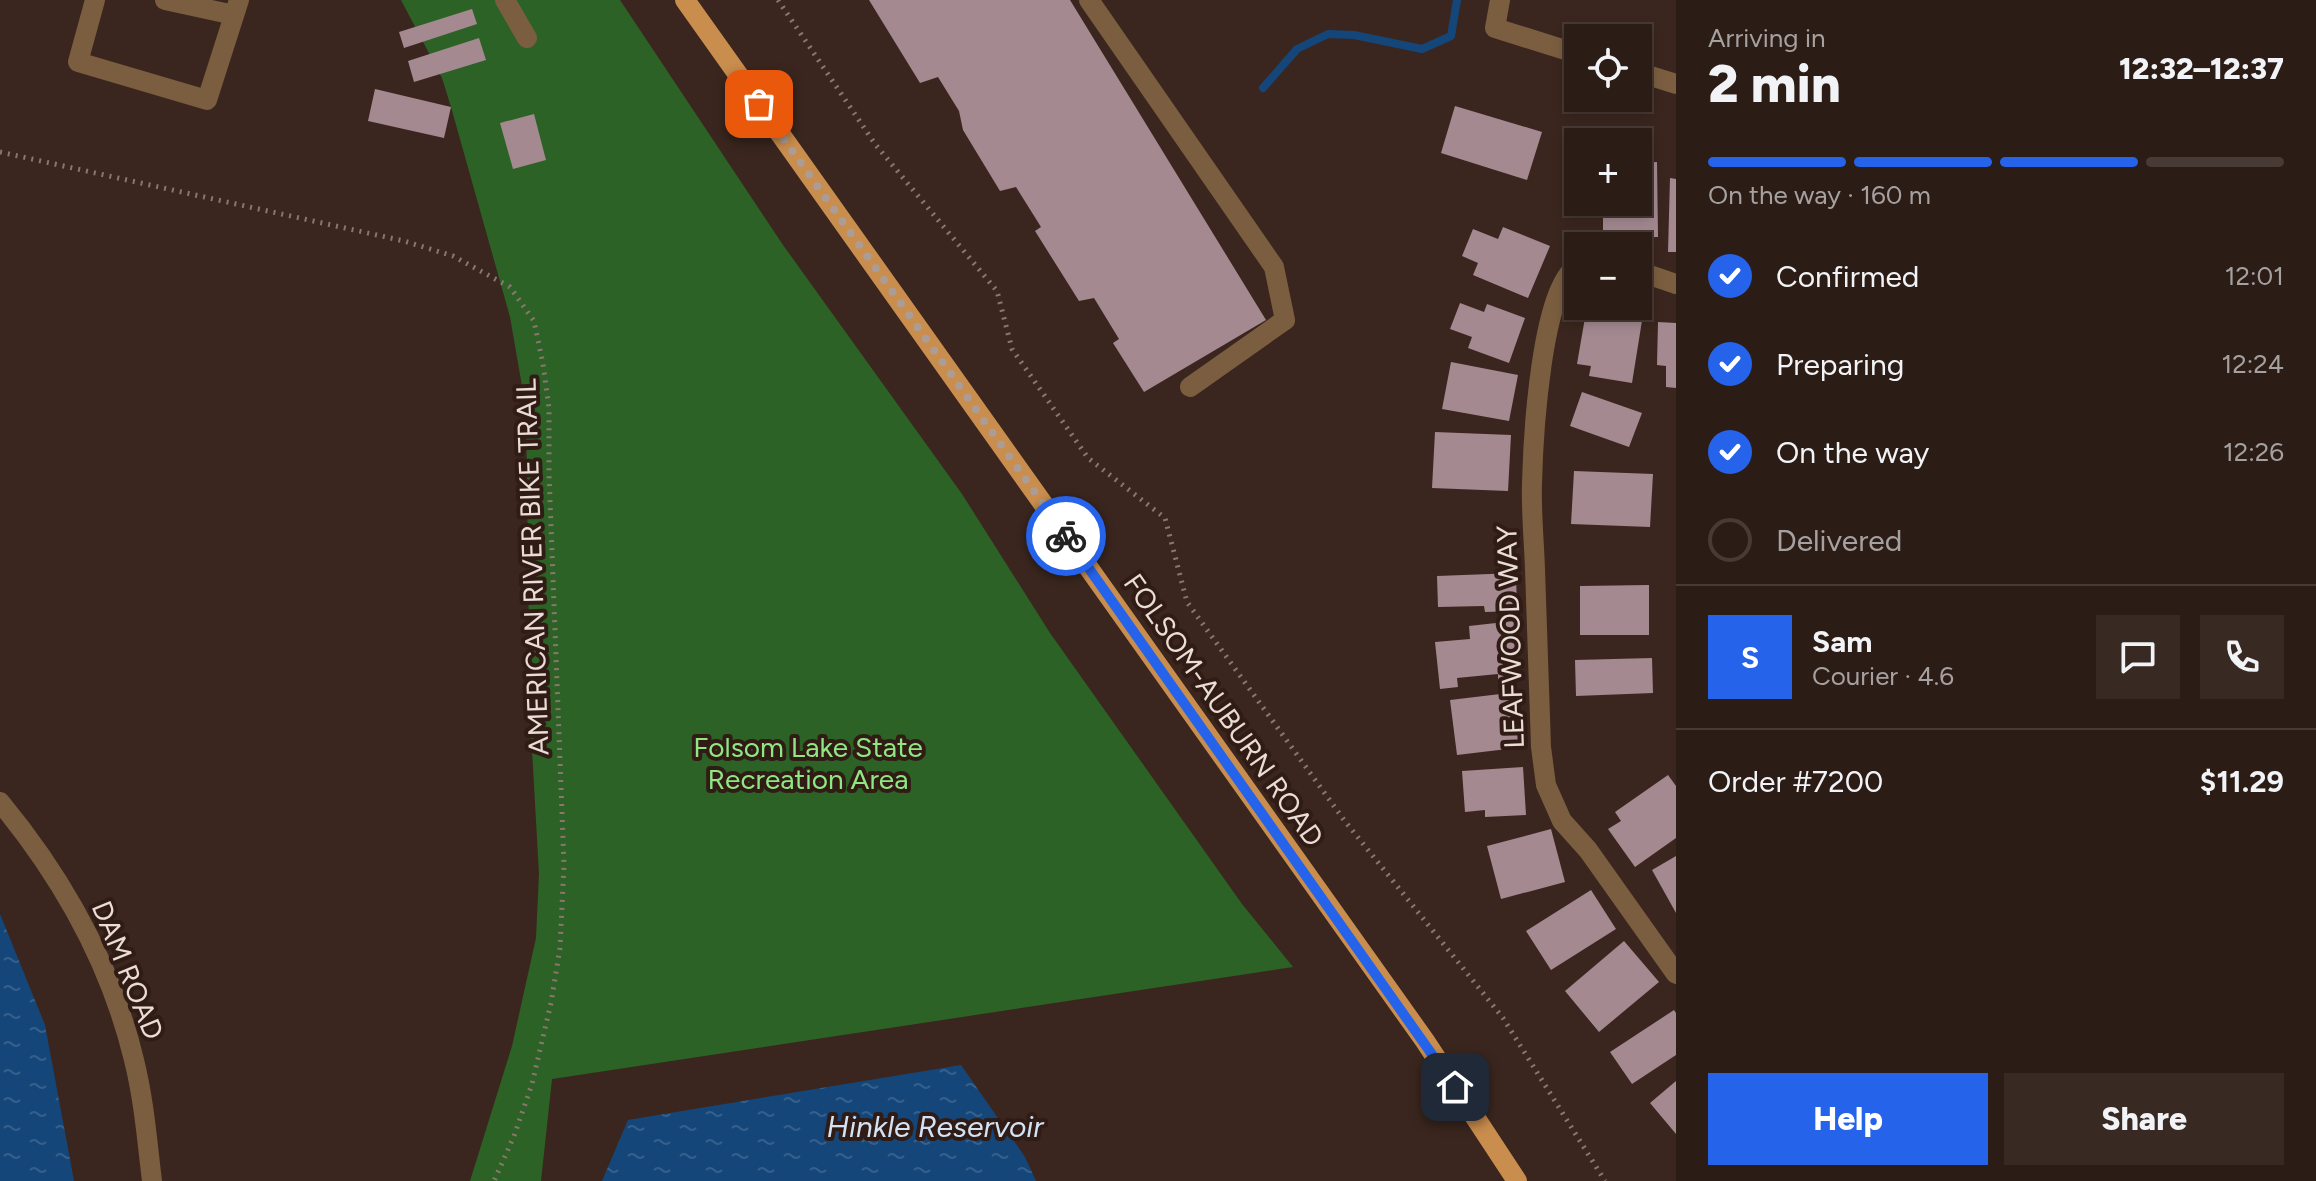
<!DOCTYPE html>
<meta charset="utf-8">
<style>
:root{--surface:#2c1c16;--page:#382923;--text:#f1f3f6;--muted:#a6a1a1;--line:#483a35;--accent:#2563eb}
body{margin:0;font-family:Figtree,sans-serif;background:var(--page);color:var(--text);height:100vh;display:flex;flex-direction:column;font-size:30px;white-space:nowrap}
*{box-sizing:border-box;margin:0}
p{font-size:26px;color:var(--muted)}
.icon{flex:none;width:44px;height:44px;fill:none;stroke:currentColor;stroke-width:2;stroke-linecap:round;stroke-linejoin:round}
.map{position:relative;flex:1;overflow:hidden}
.side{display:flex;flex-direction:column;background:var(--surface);width:640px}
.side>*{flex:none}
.tools{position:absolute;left:1564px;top:24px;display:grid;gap:16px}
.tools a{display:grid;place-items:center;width:88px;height:88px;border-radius:0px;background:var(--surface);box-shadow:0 4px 12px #0003,0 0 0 2px var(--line);font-size:40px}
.pin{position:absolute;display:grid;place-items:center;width:68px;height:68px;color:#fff;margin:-34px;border-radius:16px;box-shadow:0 4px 12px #0006}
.courier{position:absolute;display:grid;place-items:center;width:80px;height:80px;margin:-40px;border:6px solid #2563eb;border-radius:50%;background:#fff;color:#222;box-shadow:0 2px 10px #0007}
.summary em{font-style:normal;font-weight:800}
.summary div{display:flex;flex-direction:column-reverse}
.summary{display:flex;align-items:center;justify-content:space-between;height:136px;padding:0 32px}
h1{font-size:52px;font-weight:800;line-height:60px}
.bar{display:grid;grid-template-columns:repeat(4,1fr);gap:12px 8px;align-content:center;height:96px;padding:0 32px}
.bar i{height:10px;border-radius:6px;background:var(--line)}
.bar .current{background:var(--accent)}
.bar p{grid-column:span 4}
.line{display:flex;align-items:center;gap:20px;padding:0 32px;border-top:2px solid var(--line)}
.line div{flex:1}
.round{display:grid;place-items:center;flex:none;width:84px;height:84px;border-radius:0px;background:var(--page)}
ol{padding:0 32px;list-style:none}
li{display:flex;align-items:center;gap:24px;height:88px}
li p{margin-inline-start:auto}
li .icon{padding:8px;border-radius:50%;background:var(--accent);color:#fff;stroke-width:4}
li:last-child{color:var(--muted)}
li i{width:44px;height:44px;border:4px solid var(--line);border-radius:50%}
.action{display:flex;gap:16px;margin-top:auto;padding:16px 32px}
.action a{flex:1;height:92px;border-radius:0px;background:var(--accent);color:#fff;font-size:32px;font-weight:800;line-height:92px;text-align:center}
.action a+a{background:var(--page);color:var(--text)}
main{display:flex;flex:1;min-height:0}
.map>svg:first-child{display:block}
</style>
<main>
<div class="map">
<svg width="1676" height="1181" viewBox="0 0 1676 1181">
<defs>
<pattern id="water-ripples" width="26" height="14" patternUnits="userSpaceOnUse" patternTransform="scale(2)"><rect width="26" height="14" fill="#14467a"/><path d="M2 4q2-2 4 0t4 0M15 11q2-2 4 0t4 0" fill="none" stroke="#36608c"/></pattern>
</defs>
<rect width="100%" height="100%" fill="#3a261e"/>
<!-- green -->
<path fill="#2d6226" d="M 401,0 L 620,0 L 783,245 L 962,494 L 1050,633 L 1242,904 L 1293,967 L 552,1079 L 541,1181 L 470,1181 L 512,1046 L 536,938 L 539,874 L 530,714 L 526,409 L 510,317 L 451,107 L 442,78 Z"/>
<!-- water -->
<path fill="url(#water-ripples)" d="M 0,914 L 45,1025 L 74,1181 L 0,1181 Z
M 961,1065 L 1025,1157 L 1036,1181 L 602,1181 L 628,1120 Z"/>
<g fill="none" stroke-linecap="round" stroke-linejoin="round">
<!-- stream -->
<path stroke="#14467a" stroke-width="8" d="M 1263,88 L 1297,49 L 1328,34 L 1354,35 L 1422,49 L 1451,36 L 1457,0"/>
</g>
<!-- building -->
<path fill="#a48991" d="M 869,0 L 1070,0 L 1266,320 L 1144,392 L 1113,343 L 1119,339 L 1094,298 L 1079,301 L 1035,231 L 1041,227 L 1016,187 L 1000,191 L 963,130 L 959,111 L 938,77 L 920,83 Z
M 472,9 L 477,24 L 404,48 L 399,32 Z
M 479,38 L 486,60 L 414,82 L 408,61 Z
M 375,89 L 451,107 L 444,138 L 368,121 Z
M 1455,106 L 1542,132 L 1527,180 L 1441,153 Z
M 534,114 L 546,160 L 513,169 L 500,123 Z
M 1657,162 L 1658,237 L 1603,238 L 1603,202 L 1638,202 L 1638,163 Z
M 1670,178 L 1676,179 L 1676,252 L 1668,252 Z
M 1503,227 L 1550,246 L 1528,298 L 1473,275 L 1478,263 L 1462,256 L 1473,229 L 1498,239 Z
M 1638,301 L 1645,302 L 1632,383 L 1589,376 L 1591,366 L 1577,364 L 1587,306 L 1638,306 Z
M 1460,303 L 1484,312 L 1487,304 L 1525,318 L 1509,363 L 1468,348 L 1472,337 L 1450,329 Z
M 1658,322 L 1676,323 L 1676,388 L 1666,387 L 1666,366 L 1657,365 Z
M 1451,362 L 1518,375 L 1509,421 L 1442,409 Z
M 1582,392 L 1642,413 L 1629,447 L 1570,426 Z
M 1435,432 L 1511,435 L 1508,491 L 1432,488 Z
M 1574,471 L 1653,474 L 1650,527 L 1571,524 Z
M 1516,573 L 1517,611 L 1485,612 L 1484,606 L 1438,607 L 1437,576 Z
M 1649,585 L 1649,635 L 1580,635 L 1580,586 Z
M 1514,621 L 1520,679 L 1498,682 L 1498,674 L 1457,678 L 1458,687 L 1440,689 L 1435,642 L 1470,639 L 1469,626 Z
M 1652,658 L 1653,693 L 1576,696 L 1575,660 Z
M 1517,692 L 1524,747 L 1457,755 L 1450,700 Z
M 1523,767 L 1526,815 L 1485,817 L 1485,810 L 1465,812 L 1462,771 Z
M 1668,775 L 1676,786 L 1676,838 L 1635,867 L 1608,829 L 1621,821 L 1615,812 Z
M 1551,829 L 1565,882 L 1501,899 L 1487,846 Z
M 1676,856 L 1676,913 L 1652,870 Z
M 1591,890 L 1616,929 L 1551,970 L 1526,931 Z
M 1624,941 L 1659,982 L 1599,1032 L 1565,991 Z
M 1674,1010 L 1676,1013 L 1676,1055 L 1632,1084 L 1610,1052 Z
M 1676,1081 L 1676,1134 L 1650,1103 Z"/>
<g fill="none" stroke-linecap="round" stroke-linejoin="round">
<!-- path -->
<path stroke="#887770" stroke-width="5" stroke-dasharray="2 6" stroke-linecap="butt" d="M 778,0 L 875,144 L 997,291 L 1012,349 L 1088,458 L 1165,518 L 1187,602 L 1344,820 L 1503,1018 L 1605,1181
M 0,152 L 404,241 L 453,256 L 510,287 L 534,321 L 543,364 L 549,408 L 549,474 L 564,865 L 560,948 L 551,1003 L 532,1084 L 514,1136 L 494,1181"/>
<!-- minor -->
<path stroke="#7b5e40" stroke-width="20" d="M 95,0 L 78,62 L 207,100 L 239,0
M 165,0 L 234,15
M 505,0 L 527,38
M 1089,0 L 1274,267 L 1285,320 L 1190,387
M 1500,0 L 1495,28 L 1578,54
M 1638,72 L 1676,84
M 1578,266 C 1541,283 1533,442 1532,483 C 1531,511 1534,540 1535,569 C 1537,628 1539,687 1541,747 L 1546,785 L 1562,821 L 1588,850 L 1676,974
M 1638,271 L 1676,284
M 0,802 C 62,877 111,964 134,1060 C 144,1100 147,1140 152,1181"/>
<!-- major -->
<path stroke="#c98d4d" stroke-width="20" d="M 685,0 L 1425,1041 L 1517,1181"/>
</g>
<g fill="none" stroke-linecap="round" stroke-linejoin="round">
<!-- done -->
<path stroke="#ac9c96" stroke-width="8" stroke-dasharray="0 14.4" d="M 759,104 L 1066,536"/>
<!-- route -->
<path stroke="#2563eb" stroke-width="10" d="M 1066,536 L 1455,1087"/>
</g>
<g text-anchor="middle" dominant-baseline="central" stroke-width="8" stroke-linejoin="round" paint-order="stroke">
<!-- street labels -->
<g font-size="28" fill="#eadcd6" stroke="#301c15">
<text transform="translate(532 567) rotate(-92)">AMERICAN RIVER BIKE TRAIL</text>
<text transform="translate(1510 637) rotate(-92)">LEAFWOOD WAY</text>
<text transform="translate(1224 710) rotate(55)">FOLSOM-AUBURN ROAD</text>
<text transform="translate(128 970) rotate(68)">DAM ROAD</text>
</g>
<!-- park labels -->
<g font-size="28" fill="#8fe784" stroke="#301c15">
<text x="808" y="747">Folsom Lake State<tspan x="808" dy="32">Recreation Area</tspan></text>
</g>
<!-- water labels -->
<g font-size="30" font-style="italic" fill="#d3e3f6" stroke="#301c15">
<text x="935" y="1126">Hinkle Reservoir</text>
</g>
</g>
</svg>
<div class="tools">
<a><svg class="icon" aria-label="locate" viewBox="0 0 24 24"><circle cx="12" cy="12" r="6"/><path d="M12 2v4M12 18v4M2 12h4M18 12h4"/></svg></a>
<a>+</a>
<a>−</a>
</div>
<div class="pin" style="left:759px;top:104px;background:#ea580c"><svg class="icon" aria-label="bag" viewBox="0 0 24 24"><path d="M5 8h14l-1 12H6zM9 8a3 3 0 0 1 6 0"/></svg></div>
<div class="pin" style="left:1455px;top:1087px;background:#1f2937"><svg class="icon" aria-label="home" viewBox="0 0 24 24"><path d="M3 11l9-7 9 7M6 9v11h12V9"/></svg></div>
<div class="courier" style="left:1066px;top:536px"><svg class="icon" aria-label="bike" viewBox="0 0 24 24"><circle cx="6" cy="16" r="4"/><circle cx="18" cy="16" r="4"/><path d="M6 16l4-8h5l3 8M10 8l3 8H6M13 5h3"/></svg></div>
</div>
<section class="side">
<div class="summary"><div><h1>2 min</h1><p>Arriving in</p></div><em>12:32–12:37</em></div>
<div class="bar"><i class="current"></i><i class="current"></i><i class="current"></i><i></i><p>On the way · 160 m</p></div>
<ol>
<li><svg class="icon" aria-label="check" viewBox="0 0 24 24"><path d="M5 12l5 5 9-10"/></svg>Confirmed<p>12:01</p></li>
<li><svg class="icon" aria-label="check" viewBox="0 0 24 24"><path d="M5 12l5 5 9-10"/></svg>Preparing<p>12:24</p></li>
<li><svg class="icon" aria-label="check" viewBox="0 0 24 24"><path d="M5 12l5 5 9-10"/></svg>On the way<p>12:26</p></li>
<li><i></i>Delivered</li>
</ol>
<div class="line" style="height:144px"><b class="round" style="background:var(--accent);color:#fff">S</b><div><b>Sam</b><p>Courier · 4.6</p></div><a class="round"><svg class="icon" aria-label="chat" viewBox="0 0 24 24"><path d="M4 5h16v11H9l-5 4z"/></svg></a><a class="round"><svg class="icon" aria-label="phone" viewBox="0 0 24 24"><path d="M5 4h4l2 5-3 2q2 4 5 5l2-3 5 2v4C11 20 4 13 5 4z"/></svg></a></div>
<div class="line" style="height:104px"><div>Order #7200</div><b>$11.29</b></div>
<div class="action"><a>Help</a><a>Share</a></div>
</section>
</main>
